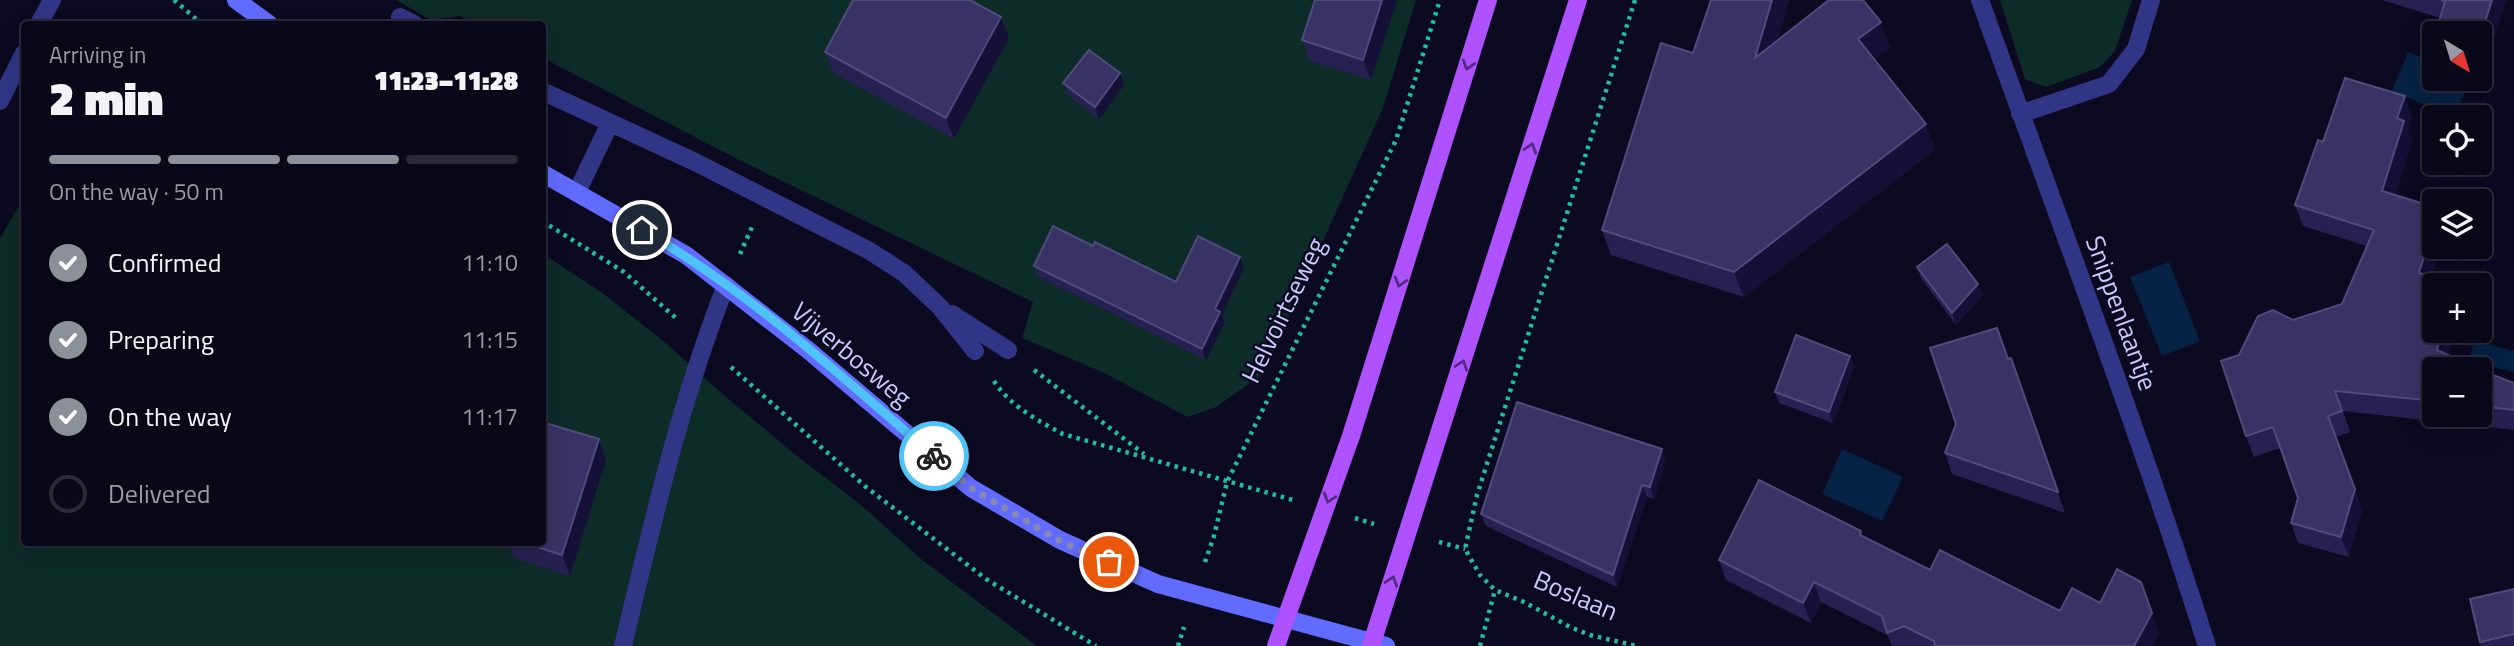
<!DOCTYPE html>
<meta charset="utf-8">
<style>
:root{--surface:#090819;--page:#171626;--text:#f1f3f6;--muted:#999aa2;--line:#292938;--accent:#8c9099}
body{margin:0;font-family:"Titillium Web",sans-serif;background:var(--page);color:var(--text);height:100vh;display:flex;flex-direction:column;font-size:26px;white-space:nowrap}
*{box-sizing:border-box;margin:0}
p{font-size:23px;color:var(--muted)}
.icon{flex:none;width:38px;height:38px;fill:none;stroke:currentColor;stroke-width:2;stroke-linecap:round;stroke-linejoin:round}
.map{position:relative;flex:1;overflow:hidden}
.panel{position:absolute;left:21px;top:21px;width:525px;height:525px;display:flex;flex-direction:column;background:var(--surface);border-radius:7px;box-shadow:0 7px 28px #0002,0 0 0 2px var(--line)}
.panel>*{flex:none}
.needle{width:46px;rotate:142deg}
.buttons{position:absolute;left:2422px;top:21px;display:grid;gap:14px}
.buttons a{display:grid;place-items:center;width:70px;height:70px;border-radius:7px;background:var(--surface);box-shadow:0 7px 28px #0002,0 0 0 2px var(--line);font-size:35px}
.pin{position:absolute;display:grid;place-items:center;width:60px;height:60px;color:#fff;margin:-30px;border:4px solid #fff;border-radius:50%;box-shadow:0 2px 7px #0007}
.courier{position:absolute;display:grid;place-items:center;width:70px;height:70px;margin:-35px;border:5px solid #4fc3f7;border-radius:50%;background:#fff;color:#222;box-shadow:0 2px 9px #0007}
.summary em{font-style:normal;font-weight:800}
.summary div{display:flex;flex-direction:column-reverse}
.summary{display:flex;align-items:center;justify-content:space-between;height:119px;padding:0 28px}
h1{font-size:46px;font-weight:800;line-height:52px}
.bar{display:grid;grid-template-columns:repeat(4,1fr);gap:10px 7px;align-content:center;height:84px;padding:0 28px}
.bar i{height:9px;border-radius:5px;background:var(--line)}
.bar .on{background:var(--accent)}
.bar p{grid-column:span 4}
ol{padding:0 28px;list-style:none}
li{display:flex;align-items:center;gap:21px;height:77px}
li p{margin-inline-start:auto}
li .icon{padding:7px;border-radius:50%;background:var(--accent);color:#fff;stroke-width:4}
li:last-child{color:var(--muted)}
li i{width:38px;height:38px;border:4px solid var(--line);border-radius:50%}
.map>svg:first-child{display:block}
</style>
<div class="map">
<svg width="2514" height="646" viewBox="0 0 2514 646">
<rect width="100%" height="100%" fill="#0c0a21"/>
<!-- green -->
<path fill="#0d2b27" d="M 396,0 L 1416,0 L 1383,108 L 1263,374 L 1216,407 L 1188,417 L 1102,372 L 1022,338 L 1033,302 L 741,161 L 543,58 L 542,24 L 477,24 L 460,16 L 431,20 Z
M 2000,0 L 2132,0 L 2115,51 L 2100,67 L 2046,87 L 2025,79 Z
M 24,197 L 24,542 L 542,542 L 543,254 L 601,292 L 666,343 L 719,391 L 797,456 L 860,504 L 921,559 L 1037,646 L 0,646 L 0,238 Z"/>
<!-- water -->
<path fill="#062244" d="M 2408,52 L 2434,63 L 2434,79 L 2471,79 L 2454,117 L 2392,91 Z
M 2169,262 L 2200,341 L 2162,356 L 2130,277 Z
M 2474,341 L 2514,351 L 2514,372 L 2469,361 Z
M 1842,449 L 1903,477 L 1882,521 L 1822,494 Z"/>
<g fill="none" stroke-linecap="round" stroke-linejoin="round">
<!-- path -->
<path stroke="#20bda5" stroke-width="4.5" stroke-dasharray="3.5 5" stroke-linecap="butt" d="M 174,0 L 202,24
M 1635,0 L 1477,495 L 1465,549 L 1480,575 L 1495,590 L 1524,602 L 1570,627 L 1590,635 L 1637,646
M 542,221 L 624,272 L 677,319
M 740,254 L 752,227
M 731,367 L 866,487 L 986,579 L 1096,646
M 1034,370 L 1144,454
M 994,381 C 1009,405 1038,421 1063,434 L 1293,500
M 1355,518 L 1374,524
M 1439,542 L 1465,549
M 1205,562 L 1214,536 L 1227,482 L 1396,140 L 1440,0
M 1178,646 L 1184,627
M 1480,646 L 1495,590"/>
<!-- street -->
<path stroke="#303585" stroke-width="18" d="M 1980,0 C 2057,215 2138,428 2207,646
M 400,17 L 414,24
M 39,24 L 52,0
M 542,91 L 695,162 L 868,250 L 904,273 L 940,307 L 975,351
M 0,101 L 24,53
M 2020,114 L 2109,84 L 2136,49 L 2151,0
M 577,192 L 610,123
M 952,314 L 1008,350
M 623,646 C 652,524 680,402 726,285"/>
<!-- secondary -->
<path stroke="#616cff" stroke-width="18" d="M 236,0 L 269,24
M 542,173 L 686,255 L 808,350 L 971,488 L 1060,540 L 1158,584 L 1386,646"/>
<!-- primary -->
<path stroke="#ae51ff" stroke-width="18" d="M 1276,646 L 1351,436 L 1488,0
M 1371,646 L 1578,0"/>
</g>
<!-- wall -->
<path fill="#262151" d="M 1315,0 L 1397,0 L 1371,80 L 1310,61 L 1302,40 Z
M 1711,0 L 1789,0 L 1777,41 L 1890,47 L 1875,59 L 1935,150 L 1744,297 L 1611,255 L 1602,230 L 1693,53 Z
M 2382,0 L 2506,0 L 2485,67 L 2480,66 L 2480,33 L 2440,18 Z
M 1001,17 L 1009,38 L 954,139 L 833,73 L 825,52 Z
M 1120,73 L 1124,85 L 1099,119 L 1068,95 L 1063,83 Z
M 2412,117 L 2408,130 L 2412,141 L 2395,195 L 2434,247 L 2441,247 L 2432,276 L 2455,331 L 2449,355 L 2434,369 L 2434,415 L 2480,415 L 2480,370 L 2514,383 L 2514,430 L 2343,411 L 2350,432 L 2336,437 L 2362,510 L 2349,557 L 2298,543 L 2291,523 L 2298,498 L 2280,448 L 2254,457 L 2246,436 L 2239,355 L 2293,320 L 2342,304 L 2367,246 L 2303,226 L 2295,205 L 2323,142 Z
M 1093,246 L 1176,282 L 1240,257 L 1244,268 L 1222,315 L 1225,323 L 1206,360 L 1038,277 L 1034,266 Z
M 1917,267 L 1983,295 L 1956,325 L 1921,278 Z
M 1850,356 L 1854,367 L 1833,423 L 1779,403 L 1775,392 Z
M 2011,358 L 2065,513 L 1952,474 L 1945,453 L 2008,359 Z
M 599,439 L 606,460 L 570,576 L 514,558 L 508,542 L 542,542 Z
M 1666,461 L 1654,499 L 1647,497 L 1617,587 L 1486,526 L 1481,514 Z
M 1863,537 L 1930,570 L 2060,611 L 2159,633 L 2152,646 L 1892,646 L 1887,635 L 1821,602 L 1811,623 L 1726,580 L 1719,560 Z
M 2514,589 L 2514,646 L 2481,646 L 2480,642 Z"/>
<!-- shaded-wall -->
<path fill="#141036" d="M 1382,0 L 1397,0 L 1371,80 L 1363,60 Z
M 1772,0 L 1789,0 L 1764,84 L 1755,58 Z
M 2492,0 L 2506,0 L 2485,67 L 2480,53 L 2480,38 Z
M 1001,17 L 1009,38 L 954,139 L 946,118 Z
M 1881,22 L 1890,47 L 1868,65 L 1858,39 Z
M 1120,73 L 1124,85 L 1099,119 L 1095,107 Z
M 2405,96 L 2412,117 L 2408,130 L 2412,141 L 2390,212 L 2382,191 L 2397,118 Z
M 1926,124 L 1935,150 L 1744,297 L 1734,272 Z
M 2434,223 L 2434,247 L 2441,247 L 2426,294 L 2419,273 Z
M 1240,257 L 1244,268 L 1222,315 L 1225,323 L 1206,360 L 1202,349 L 1215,309 Z
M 1978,284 L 1983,295 L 1956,325 L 1952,313 Z
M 2442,331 L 2455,331 L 2445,369 L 2437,350 Z
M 1850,356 L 1854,367 L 1833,423 L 1829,412 Z
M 599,439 L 606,460 L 570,576 L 562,555 Z
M 1662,449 L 1666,461 L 1654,499 L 1650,487 Z
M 1642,485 L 1647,497 L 1617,587 L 1613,575 Z
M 2355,489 L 2362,510 L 2349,557 L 2341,537 Z
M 1814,582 L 1821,602 L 1811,623 L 1803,603 Z
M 2141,582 L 2159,633 L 2152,646 L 2134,646 Z"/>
<!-- building -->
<path fill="#383364" stroke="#4f4b7c" stroke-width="2" d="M 853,0 L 970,0 L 1001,17 L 946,118 L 825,52 Z
M 1315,0 L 1382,0 L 1363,60 L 1302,40 Z
M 1711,0 L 1772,0 L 1755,58 L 1829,0 L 1863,0 L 1881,22 L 1858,39 L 1926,124 L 1734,272 L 1602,230 L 1661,43 L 1693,53 Z
M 2441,0 L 2492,0 L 2480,38 L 2480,33 L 2436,33 L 2445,1 Z
M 1089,50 L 1120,73 L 1095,107 L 1063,83 Z
M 2345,78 L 2405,96 L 2397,118 L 2404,121 L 2382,191 L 2434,207 L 2434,223 L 2419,273 L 2454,282 L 2453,285 L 2434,285 L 2434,331 L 2442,331 L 2437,350 L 2478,369 L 2434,369 L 2434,401 L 2335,391 L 2342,411 L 2328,416 L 2355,489 L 2341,537 L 2291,523 L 2298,498 L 2273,427 L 2246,436 L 2221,361 L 2239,355 L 2258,316 L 2273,310 L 2293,320 L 2342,304 L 2374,230 L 2295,205 L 2318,140 L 2323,142 Z
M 1053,226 L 1093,246 L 1095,242 L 1176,282 L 1198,236 L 1240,257 L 1215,309 L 1220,312 L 1202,349 L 1034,266 Z
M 1947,244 L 1978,284 L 1952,313 L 1917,267 Z
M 1997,328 L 2008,359 L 2011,358 L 2058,492 L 1945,453 L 1956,424 L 1930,348 Z
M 1796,335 L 1850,356 L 1829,412 L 1775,392 Z
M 2480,370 L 2514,383 L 2514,410 L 2480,406 Z
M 1517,402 L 1662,449 L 1650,487 L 1642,485 L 1613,575 L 1481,514 Z
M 542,422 L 599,439 L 562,555 L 522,542 L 542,542 Z
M 1759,480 L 1861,531 L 1860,535 L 1930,570 L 1940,550 L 2060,611 L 2072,588 L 2100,603 L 2117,569 L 2141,582 L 2152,613 L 2134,646 L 1935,646 L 1934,641 L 1904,626 L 1887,633 L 1882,616 L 1814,582 L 1803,603 L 1719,560 Z
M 2514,589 L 2514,634 L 2480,642 L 2470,599 Z"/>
<!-- one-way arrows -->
<defs><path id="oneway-chevron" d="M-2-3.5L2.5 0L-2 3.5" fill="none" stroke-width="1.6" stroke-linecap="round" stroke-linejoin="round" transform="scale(1.75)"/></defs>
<g stroke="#552a85">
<use href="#oneway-chevron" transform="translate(1468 65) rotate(107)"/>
<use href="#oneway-chevron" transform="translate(1531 148) rotate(-72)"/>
<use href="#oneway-chevron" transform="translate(1400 282) rotate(107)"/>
<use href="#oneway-chevron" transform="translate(1462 365) rotate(-72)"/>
<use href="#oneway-chevron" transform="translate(1329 498) rotate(109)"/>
<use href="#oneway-chevron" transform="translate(1392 581) rotate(-72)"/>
</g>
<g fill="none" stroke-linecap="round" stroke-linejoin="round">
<!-- done -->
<path stroke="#8887b1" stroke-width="7" stroke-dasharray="0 12.6" d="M 934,456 L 971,488 L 1060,541 L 1109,562"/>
<!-- route -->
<path stroke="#4fc3f7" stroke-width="9" d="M 642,230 C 749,291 841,376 934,456"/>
</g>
<g text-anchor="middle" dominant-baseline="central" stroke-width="5" stroke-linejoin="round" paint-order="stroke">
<!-- street labels -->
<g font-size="26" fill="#cbcaff" stroke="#0c0a21">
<text transform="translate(1283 310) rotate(-64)">Helvoirtseweg</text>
<text transform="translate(2122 313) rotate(70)">Snippenlaantje</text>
<text transform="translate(852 354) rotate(40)">Vijverbosweg</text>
<text transform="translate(1576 595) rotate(23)">Boslaan</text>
</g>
</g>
</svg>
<div class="buttons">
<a><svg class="needle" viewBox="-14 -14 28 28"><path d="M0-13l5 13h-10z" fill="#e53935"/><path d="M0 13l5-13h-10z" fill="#999aa2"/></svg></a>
<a><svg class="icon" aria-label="locate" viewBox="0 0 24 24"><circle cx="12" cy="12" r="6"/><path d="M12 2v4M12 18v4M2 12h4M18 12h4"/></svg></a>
<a><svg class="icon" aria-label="layers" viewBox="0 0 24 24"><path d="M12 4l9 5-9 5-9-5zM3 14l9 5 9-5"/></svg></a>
<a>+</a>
<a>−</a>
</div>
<div class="pin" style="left:1109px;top:562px;background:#ea580c"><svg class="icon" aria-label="bag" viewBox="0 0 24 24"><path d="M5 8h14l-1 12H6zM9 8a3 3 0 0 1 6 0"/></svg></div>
<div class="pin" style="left:642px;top:230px;background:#1f2937"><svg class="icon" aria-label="home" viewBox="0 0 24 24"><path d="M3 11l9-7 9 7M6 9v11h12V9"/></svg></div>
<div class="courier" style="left:934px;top:456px"><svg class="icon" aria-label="bike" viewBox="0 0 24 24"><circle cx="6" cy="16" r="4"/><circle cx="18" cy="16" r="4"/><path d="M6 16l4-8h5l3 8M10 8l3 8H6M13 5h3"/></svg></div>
<section class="panel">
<div class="summary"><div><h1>2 min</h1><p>Arriving in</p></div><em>11:23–11:28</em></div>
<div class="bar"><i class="on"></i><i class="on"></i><i class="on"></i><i></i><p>On the way · 50 m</p></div>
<ol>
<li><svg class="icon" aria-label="check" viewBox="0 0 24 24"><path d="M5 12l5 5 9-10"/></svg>Confirmed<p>11:10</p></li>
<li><svg class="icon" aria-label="check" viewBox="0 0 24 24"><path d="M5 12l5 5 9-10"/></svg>Preparing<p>11:15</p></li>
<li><svg class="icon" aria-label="check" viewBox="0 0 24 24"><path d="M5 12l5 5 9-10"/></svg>On the way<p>11:17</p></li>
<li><i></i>Delivered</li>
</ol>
</section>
</div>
